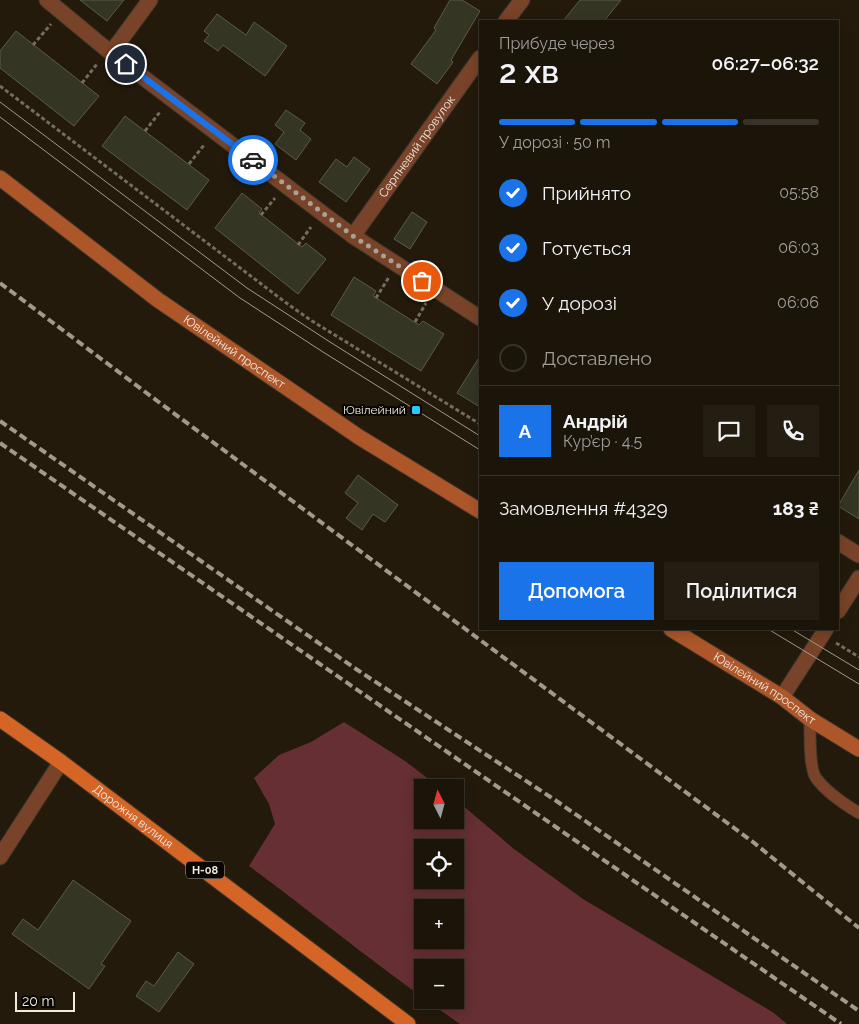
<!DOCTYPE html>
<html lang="uk">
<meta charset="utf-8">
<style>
:root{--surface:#1a1409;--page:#231d12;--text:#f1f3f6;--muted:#9f9e9c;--line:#38332a;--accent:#1a73e8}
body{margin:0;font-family:Raleway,sans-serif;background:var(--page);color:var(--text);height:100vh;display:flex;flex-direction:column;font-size:19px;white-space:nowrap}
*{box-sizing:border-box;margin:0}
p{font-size:16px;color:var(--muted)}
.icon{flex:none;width:28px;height:28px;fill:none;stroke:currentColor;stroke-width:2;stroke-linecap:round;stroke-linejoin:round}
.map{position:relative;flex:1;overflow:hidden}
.side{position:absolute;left:479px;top:20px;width:360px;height:610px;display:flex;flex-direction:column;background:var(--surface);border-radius:0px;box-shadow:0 2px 12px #0003,0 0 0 1px var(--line)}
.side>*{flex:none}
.needle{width:32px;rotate:354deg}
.fabs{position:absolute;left:414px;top:779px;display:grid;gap:10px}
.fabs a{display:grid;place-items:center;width:50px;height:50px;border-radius:0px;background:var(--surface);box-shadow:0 2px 12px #0003,0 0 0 1px var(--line);font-size:25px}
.scale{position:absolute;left:15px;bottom:12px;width:60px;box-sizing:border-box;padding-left:5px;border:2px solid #f0eae1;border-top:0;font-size:14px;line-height:18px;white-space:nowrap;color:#f0eae1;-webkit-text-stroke:4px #090602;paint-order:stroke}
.pin{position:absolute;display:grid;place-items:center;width:42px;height:42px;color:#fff;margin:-21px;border:2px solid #fff;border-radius:50%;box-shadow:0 1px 5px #0007}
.courier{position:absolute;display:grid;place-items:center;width:50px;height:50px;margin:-25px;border:4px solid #1a73e8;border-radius:50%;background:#fff;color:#222;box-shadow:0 1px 6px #0007}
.headline em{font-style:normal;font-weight:600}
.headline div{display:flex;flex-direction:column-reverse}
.headline{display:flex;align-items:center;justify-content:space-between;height:85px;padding:0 20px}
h1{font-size:32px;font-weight:600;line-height:38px}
.bar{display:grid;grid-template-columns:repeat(4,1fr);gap:8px 5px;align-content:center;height:60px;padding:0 20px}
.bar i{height:6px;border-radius:4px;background:var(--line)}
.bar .active{background:var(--accent)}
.bar p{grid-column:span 4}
.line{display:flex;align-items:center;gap:12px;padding:0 20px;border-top:1px solid var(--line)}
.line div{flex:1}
.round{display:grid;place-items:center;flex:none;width:52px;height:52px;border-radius:0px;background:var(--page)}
ol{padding:0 20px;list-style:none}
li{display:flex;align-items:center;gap:15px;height:55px}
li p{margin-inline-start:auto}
li .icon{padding:5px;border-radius:50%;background:var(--accent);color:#fff;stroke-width:4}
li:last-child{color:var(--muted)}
li i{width:28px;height:28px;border:2px solid var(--line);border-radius:50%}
.action{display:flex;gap:10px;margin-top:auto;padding:10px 20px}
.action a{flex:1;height:58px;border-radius:0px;background:var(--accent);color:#fff;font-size:20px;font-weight:600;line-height:58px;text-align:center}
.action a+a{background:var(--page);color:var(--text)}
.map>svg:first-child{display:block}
</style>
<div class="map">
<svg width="859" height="1024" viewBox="0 0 859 1024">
<rect width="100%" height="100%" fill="#231a0c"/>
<!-- green -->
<path fill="#652f34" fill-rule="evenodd" d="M 344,722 L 405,761 L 439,787 L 422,788 L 422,820 L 455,820 L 455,799 L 514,849 L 583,899 L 774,1013 L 787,1024 L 460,1024 L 426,1000 L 455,1000 L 455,968 L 422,968 L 422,997 C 364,955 307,909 249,866 L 275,824 L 269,804 L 254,778 L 279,755 L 311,742 ZM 422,848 L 455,848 L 455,880 L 422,880 ZM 422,908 L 455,908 L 455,940 L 422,940 Z"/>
<!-- building -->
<path fill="#353524" stroke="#5b5b49" d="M 80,0 L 124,0 L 107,21 Z
M 450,0 L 462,0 L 480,11 L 451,60 L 453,62 L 437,84 L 411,64 L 436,30 L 434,28 Z
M 580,0 L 621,0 L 604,21 L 563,21 Z
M 217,14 L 246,35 L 254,22 L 287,46 L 265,76 L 223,45 L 218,51 L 204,41 L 209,35 L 204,31 Z
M 16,31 L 99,96 L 74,126 L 0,68 L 0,51 Z
M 286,110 L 305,123 L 300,130 L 311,139 L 296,160 L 275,144 L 284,132 L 275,125 Z
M 125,116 L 209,180 L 187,210 L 102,146 Z
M 354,157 L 370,169 L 346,202 L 319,182 L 336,159 L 347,167 Z
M 242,193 L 262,209 L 259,213 L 302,247 L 306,243 L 326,259 L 298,294 L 215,228 Z
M 412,212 L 427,222 L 410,249 L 394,239 Z
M 354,277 L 376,291 L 373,296 L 419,325 L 423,321 L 444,334 L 421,371 L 331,315 Z
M 480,356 L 480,407 L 457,393 Z
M 859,470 L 859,519 L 838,506 Z
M 358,475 L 398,505 L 385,522 L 373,514 L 362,530 L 346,518 L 358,503 L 345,493 Z
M 73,880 L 131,921 L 101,964 L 105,966 L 89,989 L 12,934 L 23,919 L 38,930 Z
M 178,952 L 194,964 L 159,1012 L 136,996 L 146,981 L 154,986 Z"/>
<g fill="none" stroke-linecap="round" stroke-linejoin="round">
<!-- lane casing -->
<g stroke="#40372a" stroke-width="13">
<path id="lane" d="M 810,719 C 810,732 809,768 816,778 C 827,793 844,804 859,813"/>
</g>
<!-- street casing -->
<g stroke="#40372a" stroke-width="17">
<g id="street">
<path d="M 47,0 L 111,53 L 322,213 L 353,236 L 480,318"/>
<path d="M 506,21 L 522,0"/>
<path d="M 111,53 L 150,0"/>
<path id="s1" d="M 353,236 L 480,58"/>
<path d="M 838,542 L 859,555"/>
<path d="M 838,611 L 859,578"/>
<path d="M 782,697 L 826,629"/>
<path d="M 0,857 L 61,762"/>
</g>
</g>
<!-- secondary casing -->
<g stroke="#40372a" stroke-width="17">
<g id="secondary">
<path id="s2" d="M 0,178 L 158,300 L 359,437 L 480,511"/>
<path id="s3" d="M 671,629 L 782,697 L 810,719 L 859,749"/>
</g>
</g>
<!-- primary casing -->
<g stroke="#40372a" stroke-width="17">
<g id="primary">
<path id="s4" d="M 0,719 L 61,762 L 408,1024"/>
</g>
</g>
<!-- path -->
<path stroke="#746c60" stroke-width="3" stroke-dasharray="4 2.5" stroke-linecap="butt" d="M 33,45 L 51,24
M 82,83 L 97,64
M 0,86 L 285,302 L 312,321 L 480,424
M 145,131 L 160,112
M 189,164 L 204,145
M 261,215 L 275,198
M 298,245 L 311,227
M 376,298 L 389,277
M 415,322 L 426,303
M 836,643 L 859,657"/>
<!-- lane -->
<use href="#lane" stroke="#784328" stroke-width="11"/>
<!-- street -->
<use href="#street" stroke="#784328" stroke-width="15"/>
<!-- secondary -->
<use href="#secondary" stroke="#ac5629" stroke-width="15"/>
<!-- primary -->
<use href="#primary" stroke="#d56527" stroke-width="15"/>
<!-- tram -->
<path stroke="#a0998e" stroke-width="1" d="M 0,102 L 247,288 L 330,342 L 480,436
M 0,117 L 240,298 L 323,352 L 480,450
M 768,629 L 859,684
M 791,629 L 859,670"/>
<!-- rail -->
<path stroke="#a0998e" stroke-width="4" stroke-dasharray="8 4" stroke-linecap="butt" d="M 0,283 L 160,403 L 753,842 L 859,928
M 0,421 L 356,669 L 555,800 L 859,1011
M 0,443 L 841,1024"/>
</g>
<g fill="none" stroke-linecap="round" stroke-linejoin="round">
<!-- done -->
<path stroke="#a8a196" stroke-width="5" stroke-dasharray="0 9" d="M 253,160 L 353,236 L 422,281"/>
<!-- route -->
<path stroke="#1a73e8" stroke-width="6" d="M 126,64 L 253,160"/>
</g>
<!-- markers -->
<rect fill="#29c8ff" stroke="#090602" stroke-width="2" x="411" y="405" width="10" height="10" rx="2.5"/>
<g text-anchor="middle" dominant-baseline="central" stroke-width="4" stroke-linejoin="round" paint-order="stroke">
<!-- shield labels -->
<rect fill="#090602" stroke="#aba69e" stroke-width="1" x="186" y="861.5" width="38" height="17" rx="4"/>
<g font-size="11" font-weight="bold" fill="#f0eae1">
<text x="205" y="870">Н-08</text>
</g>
<!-- street labels -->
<g font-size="12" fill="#f0eae1" stroke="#090602">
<text stroke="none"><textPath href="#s1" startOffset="110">Серпневий провулок</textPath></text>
<text stroke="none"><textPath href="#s2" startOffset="292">Ювілейний проспект</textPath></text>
<text stroke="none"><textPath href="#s3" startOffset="111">Ювілейний проспект</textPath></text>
<text stroke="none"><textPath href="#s4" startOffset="165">Дорожня вулиця</textPath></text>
</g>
<!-- poi labels -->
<g font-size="12" fill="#f0eae1" stroke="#090602" text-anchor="end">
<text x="406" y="410">Ювілейний</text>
</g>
</g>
</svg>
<div class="fabs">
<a><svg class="needle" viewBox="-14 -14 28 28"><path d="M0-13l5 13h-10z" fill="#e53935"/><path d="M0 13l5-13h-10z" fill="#9f9e9c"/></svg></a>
<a><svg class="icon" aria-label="locate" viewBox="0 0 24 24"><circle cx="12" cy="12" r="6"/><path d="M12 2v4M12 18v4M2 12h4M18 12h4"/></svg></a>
<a>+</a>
<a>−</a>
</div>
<div class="scale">20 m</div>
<div class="pin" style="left:422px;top:281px;background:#ea580c"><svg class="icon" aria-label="bag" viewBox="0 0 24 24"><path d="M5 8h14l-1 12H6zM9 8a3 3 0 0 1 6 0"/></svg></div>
<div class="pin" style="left:126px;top:64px;background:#1f2937"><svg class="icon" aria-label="home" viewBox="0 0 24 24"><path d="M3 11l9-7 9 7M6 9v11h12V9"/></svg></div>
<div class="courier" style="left:253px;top:160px"><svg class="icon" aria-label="car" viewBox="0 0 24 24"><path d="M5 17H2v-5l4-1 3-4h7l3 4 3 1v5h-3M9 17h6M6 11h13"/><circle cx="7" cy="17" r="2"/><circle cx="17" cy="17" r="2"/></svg></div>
<section class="side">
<div class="headline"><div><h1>2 хв</h1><p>Прибуде через</p></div><em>06:27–06:32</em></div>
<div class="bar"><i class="active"></i><i class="active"></i><i class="active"></i><i></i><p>У дорозі · 50 m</p></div>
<ol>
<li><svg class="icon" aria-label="check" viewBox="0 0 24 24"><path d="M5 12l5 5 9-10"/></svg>Прийнято<p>05:58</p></li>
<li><svg class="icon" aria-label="check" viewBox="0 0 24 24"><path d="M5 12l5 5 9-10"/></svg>Готується<p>06:03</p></li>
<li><svg class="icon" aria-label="check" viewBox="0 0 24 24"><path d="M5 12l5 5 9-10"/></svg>У дорозі<p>06:06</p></li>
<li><i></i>Доставлено</li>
</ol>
<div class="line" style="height:90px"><b class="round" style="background:var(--accent);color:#fff">А</b><div><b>Андрій</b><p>Кур’єр · 4.5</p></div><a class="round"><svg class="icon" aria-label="chat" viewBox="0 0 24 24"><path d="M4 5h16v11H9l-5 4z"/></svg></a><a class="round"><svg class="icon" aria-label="phone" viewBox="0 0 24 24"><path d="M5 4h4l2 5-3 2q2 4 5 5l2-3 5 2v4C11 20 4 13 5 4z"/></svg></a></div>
<div class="line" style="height:65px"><div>Замовлення #4329</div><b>183 ₴</b></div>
<div class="action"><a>Допомога</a><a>Поділитися</a></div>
</section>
</div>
